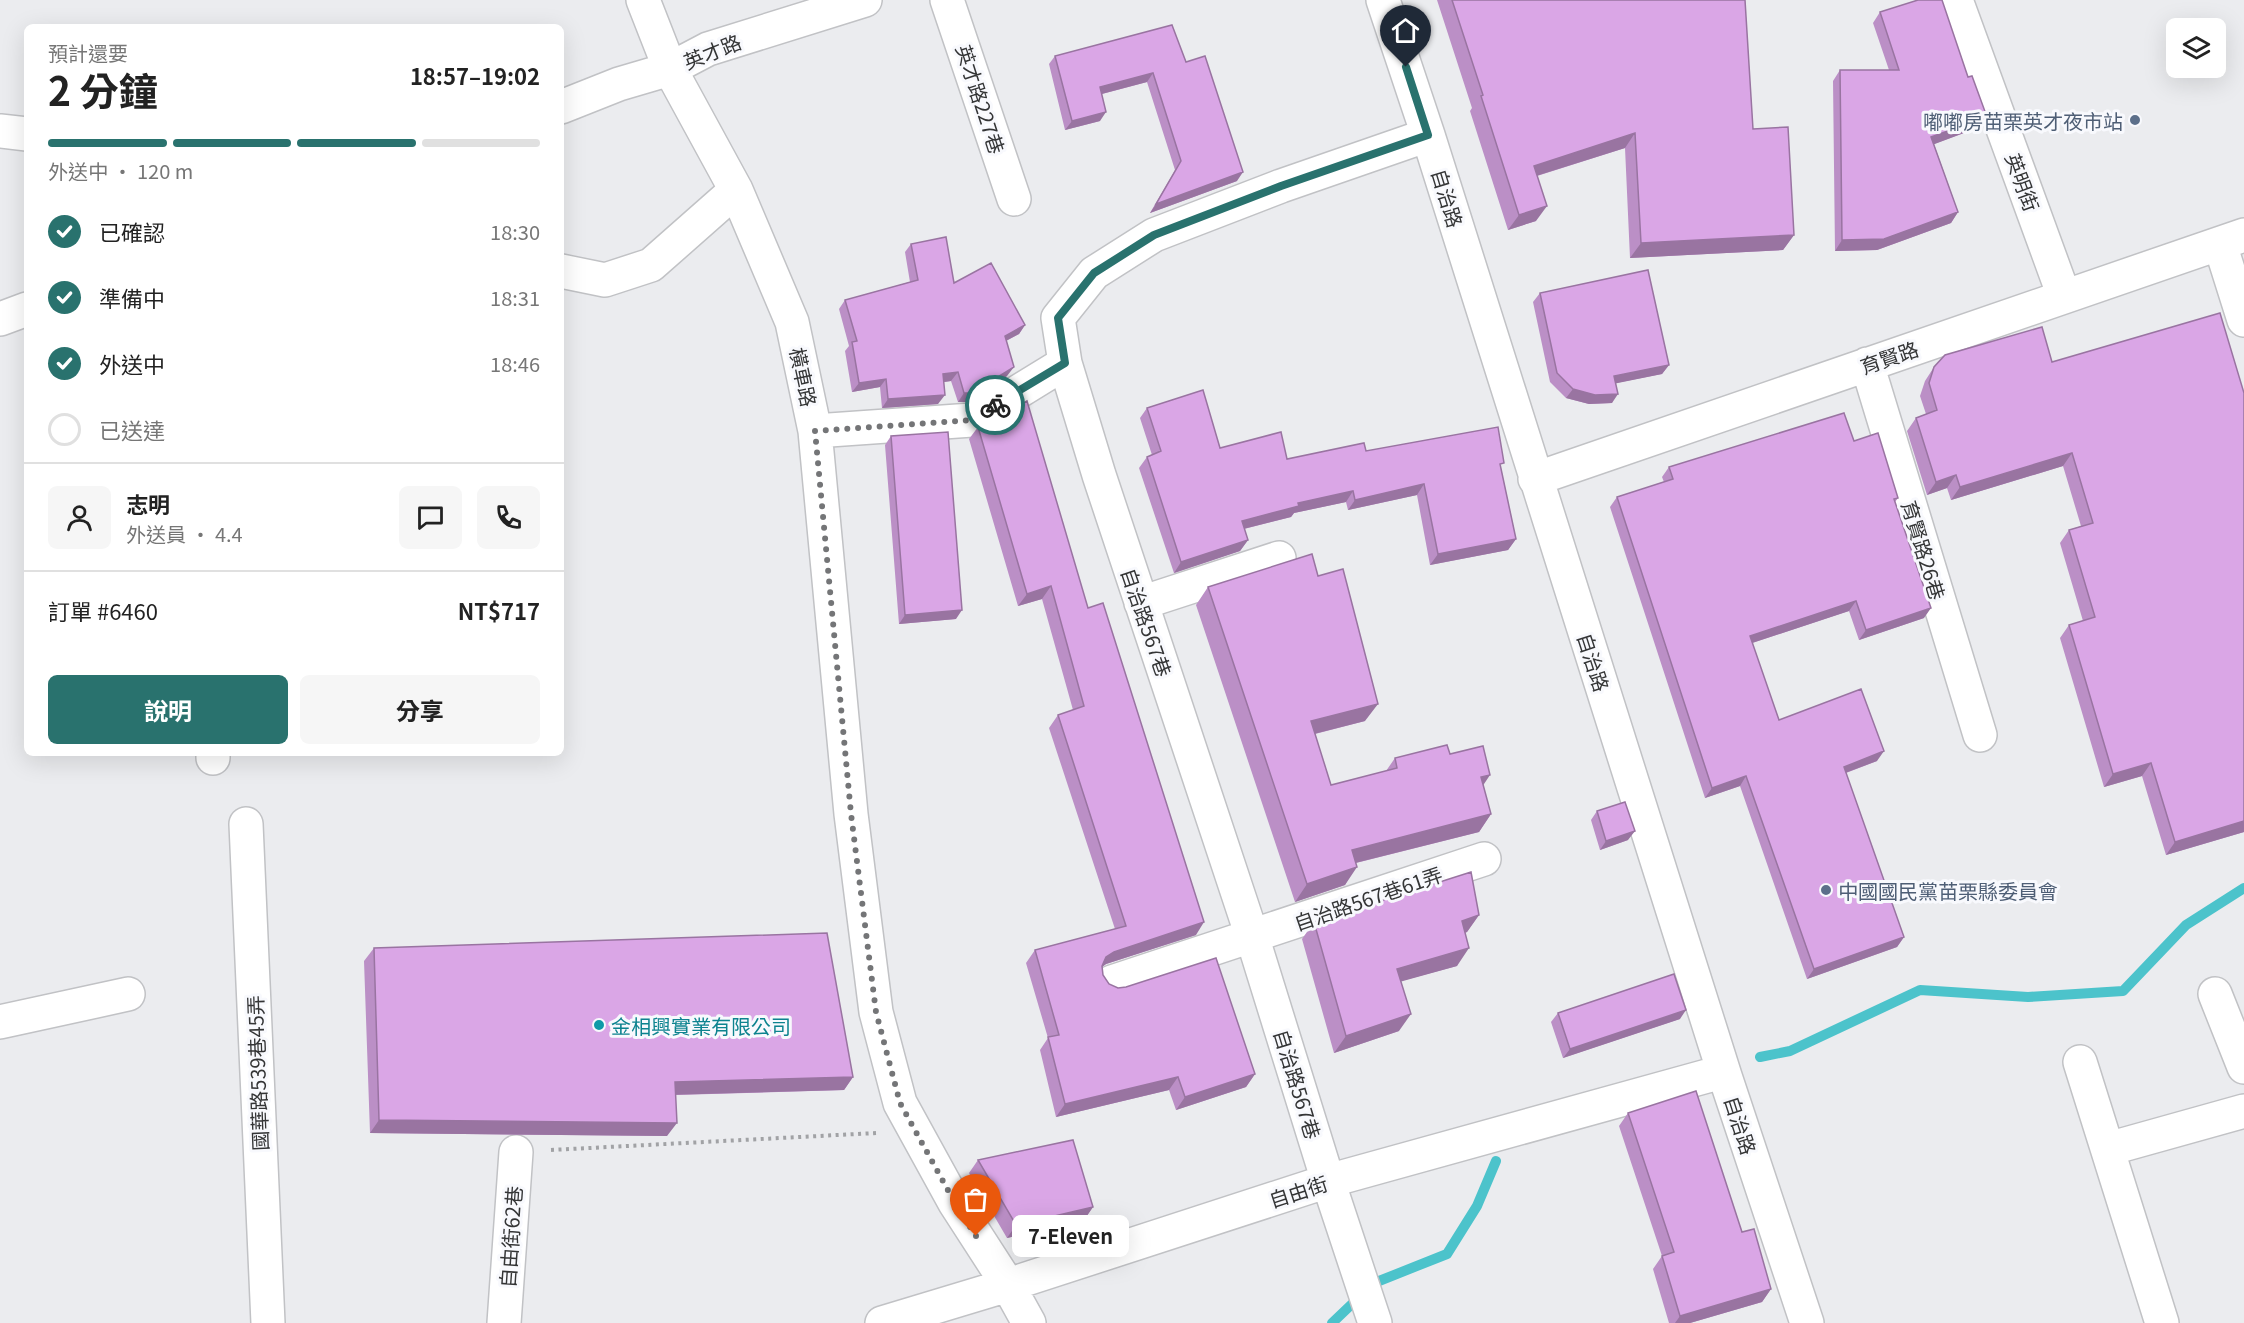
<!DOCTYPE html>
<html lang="zh-TW">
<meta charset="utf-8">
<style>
:root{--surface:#fff;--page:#f6f6f6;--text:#222;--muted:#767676;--line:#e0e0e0;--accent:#29726e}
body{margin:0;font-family:Georgia,"Noto Sans TC",serif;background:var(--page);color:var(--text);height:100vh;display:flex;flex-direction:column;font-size:22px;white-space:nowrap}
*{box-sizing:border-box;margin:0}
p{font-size:20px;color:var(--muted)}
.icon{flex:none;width:33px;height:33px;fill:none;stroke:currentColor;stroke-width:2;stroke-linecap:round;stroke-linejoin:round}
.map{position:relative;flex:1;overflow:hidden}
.details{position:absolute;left:24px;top:24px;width:540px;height:732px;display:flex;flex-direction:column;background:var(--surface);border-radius:9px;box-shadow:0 6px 24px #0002}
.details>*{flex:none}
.tools{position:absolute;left:2166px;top:18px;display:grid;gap:12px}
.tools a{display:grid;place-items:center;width:60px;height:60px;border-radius:9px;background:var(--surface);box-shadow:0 6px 24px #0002;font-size:30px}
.pin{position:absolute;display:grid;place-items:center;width:51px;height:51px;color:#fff;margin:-62px -26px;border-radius:50% 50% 50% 0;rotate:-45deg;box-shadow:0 0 6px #0007}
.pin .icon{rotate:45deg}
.courier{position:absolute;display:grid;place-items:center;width:60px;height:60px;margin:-30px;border:4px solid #29726e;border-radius:50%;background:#fff;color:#222;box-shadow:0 2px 8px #0007}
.bubble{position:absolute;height:42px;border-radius:9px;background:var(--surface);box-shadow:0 6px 24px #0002;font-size:20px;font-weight:700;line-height:42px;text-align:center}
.summary em{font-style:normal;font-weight:700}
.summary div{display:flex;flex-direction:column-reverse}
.summary{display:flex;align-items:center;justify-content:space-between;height:102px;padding:0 24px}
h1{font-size:39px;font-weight:700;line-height:45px}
.bar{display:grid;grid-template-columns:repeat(4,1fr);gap:9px 6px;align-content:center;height:72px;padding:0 24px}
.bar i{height:8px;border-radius:4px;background:var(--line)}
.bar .on{background:var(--accent)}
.bar p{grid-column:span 4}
.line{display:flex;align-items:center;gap:15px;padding:0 24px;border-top:2px solid var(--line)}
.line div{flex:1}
.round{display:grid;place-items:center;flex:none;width:63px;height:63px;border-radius:9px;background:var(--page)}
ol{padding:0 24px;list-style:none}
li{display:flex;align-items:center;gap:18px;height:66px}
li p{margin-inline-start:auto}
li .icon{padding:6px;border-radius:50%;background:var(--accent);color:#fff;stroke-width:4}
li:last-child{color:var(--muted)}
li i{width:33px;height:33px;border:3px solid var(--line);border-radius:50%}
.cta{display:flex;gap:12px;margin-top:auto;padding:12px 24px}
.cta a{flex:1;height:69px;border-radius:9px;background:var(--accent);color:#fff;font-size:24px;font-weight:700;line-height:69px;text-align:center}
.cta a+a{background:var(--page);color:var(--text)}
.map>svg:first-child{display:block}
</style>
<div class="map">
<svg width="2244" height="1323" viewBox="0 0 2244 1323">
<rect width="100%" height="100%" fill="#ebecef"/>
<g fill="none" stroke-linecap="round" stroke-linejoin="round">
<!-- stream -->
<path stroke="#4cc3cb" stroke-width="10" d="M 1760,1057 L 1790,1051 L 1920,990 L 2028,997 L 2123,991 L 2186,925 L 2244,888
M 1332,1323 L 1374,1283 L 1447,1254 L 1477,1206 L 1496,1161"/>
<!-- minor casing -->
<g stroke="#c1c2c5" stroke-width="36">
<path id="minor" d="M 643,0 L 670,69 L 736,190 L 792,322 L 815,431 L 851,814 L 876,1012 L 900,1103 L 955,1203 L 1008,1285 L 1029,1323
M 947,0 L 1014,199
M 1383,0 L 1428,135 L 1725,1076 L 1807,1323
M 1956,0 L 2064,296
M 561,107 L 619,84 L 670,69 L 708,49 L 865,0
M 0,131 L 27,134
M 2220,244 L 2244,320
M 561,271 L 605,280 L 651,265 L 736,190
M 0,319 L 27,309
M 1867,364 L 1980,735
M 815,431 L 972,420 L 1065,363
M 1535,479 L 2244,235
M 1141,603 L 1279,558
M 213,753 L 213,758
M 246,824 L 268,1323
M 1112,982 L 1484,859
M 2215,994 L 2244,1067
M 0,1022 L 128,994
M 2080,1062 L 2162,1323
M 2108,1149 L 2244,1111
M 504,1323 L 516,1152
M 882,1323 L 1008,1285 L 1328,1181 L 1718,1073 L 1725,1076
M 1375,1323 L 1328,1181 L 1252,936 L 1099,475 L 1065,363 L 1058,318 L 1094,273 L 1154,235 L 1281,186 L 1428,135"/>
</g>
<!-- path -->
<path stroke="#a1a2a5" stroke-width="4" stroke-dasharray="3 4.5" stroke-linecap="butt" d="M 551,1150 L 876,1133"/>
<!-- minor -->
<use href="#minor" stroke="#fff" stroke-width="33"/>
</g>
<!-- wall -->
<path fill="#bb8fc6" d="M 1437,0 L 1745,0 L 1753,129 L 1794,235 L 1783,250 L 1630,258 L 1625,148 L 1537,176 L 1536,221 L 1508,230 L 1470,111 L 1472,108 Z
M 1880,12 L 1968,77 L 1987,117 L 1980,127 L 1934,144 L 1958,212 L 1951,223 L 1877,250 L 1835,251 L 1833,81 L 1840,70 L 1889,70 L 1873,23 Z
M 1055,56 L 1186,62 L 1237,181 L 1150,213 L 1175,170 L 1147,82 L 1102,94 L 1100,121 L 1065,130 L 1049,64 Z
M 911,244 L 954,283 L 1025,325 L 1019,334 L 1006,341 L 1007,376 L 966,402 L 958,402 L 951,381 L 944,382 L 938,404 L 882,408 L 880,387 L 852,392 L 845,351 L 849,346 L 839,309 L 845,300 L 910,282 L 905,252 Z
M 1540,293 L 1669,365 L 1662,374 L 1616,383 L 1612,403 L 1589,404 L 1566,398 L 1550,382 L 1533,302 Z
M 2052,362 L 2244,832 L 2166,855 L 2142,776 L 2104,787 L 2060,638 L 2069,625 L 2083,621 L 2060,543 L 2069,530 L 2081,526 L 2063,466 L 1951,500 L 1947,488 L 1927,495 L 1907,431 L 1916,418 L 1926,414 L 1920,396 L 1925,381 L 1934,367 Z
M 1147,408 L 1220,448 L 1287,459 L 1366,451 L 1501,468 L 1516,539 L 1508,550 L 1430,565 L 1417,495 L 1348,510 L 1346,502 L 1294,513 L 1291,517 L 1244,529 L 1248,540 L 1240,551 L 1174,573 L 1139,468 L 1147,457 L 1152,455 L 1140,418 Z
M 978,427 L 1088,608 L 1196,935 L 1106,964 L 1102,967 L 1103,975 L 1109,984 L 1255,1074 L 1246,1087 L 1176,1110 L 1169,1090 L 1056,1117 L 1040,1050 L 1048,1038 L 1026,963 L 1035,950 L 1115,929 L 1049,728 L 1058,715 L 1073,710 L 1042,599 L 1018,606 L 969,439 Z
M 891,436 L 956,619 L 899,624 L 885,445 Z
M 1854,441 L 1898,498 L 1895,502 L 1924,618 L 1859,640 L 1849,611 L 1752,643 L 1779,720 L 1877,761 L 1846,773 L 1904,937 L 1897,947 L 1807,979 L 1740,786 L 1705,798 L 1610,507 L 1617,497 L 1664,482 L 1662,477 L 1669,467 Z
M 1318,576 L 1365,721 L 1315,734 L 1331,785 L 1386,771 L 1395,758 L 1450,754 L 1483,785 L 1491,814 L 1479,832 L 1356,863 L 1345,885 L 1295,902 L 1196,605 L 1208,587 Z
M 1597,811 L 1628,840 L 1600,850 L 1591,820 Z
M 1479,915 L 1467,932 L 1465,933 L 1457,966 L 1401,981 L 1399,1031 L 1334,1053 L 1302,939 L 1314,922 Z
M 374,948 L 853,1077 L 844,1090 L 676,1095 L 667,1136 L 370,1133 L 364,961 Z
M 1558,1013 L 1680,1019 L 1563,1058 L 1551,1022 Z
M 1628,1113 L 1742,1232 L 1771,1289 L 1762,1302 L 1690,1323 L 1669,1323 L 1653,1269 L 1662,1256 L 1619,1126 Z
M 978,1160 L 1093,1207 L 1084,1220 L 1007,1238 L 969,1173 Z"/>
<!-- shaded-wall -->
<path fill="#9974a1" d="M 1153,73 L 1147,82 L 1094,96 L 1100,87 Z
M 1106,112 L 1100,121 L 1065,130 L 1072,121 Z
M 1987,117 L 1980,127 L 1924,148 L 1931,137 Z
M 1635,133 L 1625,148 L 1523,180 L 1534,166 Z
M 1243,172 L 1237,181 L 1150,213 L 1156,204 Z
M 1547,206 L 1536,221 L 1508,230 L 1519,215 Z
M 1958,212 L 1951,223 L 1877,250 L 1835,251 L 1842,240 Z
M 1794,235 L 1783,250 L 1630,258 L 1641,243 Z
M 1025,325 L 1019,334 L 998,345 L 1005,336 Z
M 1669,365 L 1662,374 L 1608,385 L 1614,376 Z
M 1014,367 L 1007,376 L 966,402 L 958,402 L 964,393 Z
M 958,372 L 951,381 L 937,383 L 943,374 Z
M 886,379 L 880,387 L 852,392 L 859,383 Z
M 1573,389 L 1618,394 L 1612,403 L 1589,404 L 1566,398 Z
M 945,395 L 938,404 L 882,408 L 888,399 Z
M 2072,453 L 2063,466 L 1951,500 L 1960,487 Z
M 1956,475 L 1947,488 L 1927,495 L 1936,482 Z
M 1424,484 L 1417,495 L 1348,510 L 1355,500 Z
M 1353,491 L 1346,502 L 1294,513 L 1291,517 L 1235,531 L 1242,521 L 1298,503 Z
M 1516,539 L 1508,550 L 1430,565 L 1438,554 Z
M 1248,540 L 1240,551 L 1174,573 L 1181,562 Z
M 1051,586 L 1042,599 L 1018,606 L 1027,594 Z
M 1856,601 L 1849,611 L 1743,646 L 1750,636 Z
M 1931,608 L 1924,618 L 1859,640 L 1866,630 Z
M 962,610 L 956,619 L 899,624 L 905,615 Z
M 1378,704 L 1365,721 L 1298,738 L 1311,721 Z
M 1884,751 L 1877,761 L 1837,776 L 1844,767 Z
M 2151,763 L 2142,776 L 2104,787 L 2113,774 Z
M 1490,775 L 1478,793 L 1481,777 Z
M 1746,776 L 1740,786 L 1705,798 L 1712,788 Z
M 1491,814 L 1479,832 L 1339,867 L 1352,850 Z
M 2244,821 L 2244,832 L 2166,855 L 2175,842 Z
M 1635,831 L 1628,840 L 1600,850 L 1606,841 Z
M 1357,867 L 1345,885 L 1295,902 L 1307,884 Z
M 1479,915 L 1467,932 L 1449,938 L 1462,921 Z
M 1204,922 L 1196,935 L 1106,964 L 1098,970 L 1106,957 L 1114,952 Z
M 1904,937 L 1897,947 L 1807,979 L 1814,969 Z
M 1469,948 L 1457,966 L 1385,986 L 1397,969 Z
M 1686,1010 L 1680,1019 L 1563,1058 L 1570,1049 Z
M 1411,1014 L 1399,1031 L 1334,1053 L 1346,1036 Z
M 1255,1074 L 1246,1087 L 1176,1110 L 1185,1097 Z
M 853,1077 L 844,1090 L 666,1095 L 675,1082 Z
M 1178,1077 L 1169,1090 L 1056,1117 L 1065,1104 Z
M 379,1120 L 677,1123 L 667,1136 L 370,1133 Z
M 1093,1207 L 1084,1220 L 1007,1238 L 1016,1225 Z
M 1771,1289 L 1762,1302 L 1690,1323 L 1675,1323 L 1680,1316 Z"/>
<!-- building -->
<path fill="#daa6e6" stroke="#9974a1" stroke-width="1.5" d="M 1452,0 L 1745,0 L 1753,129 L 1788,127 L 1794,235 L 1641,243 L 1635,133 L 1534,166 L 1547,206 L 1519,215 L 1481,96 L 1483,95 Z
M 1918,0 L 1942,0 L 1968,77 L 1972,76 L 1987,117 L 1931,137 L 1958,212 L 1884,239 L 1842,240 L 1840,70 L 1899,70 L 1880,12 Z
M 1172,25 L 1186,62 L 1205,56 L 1243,172 L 1156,204 L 1181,161 L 1153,73 L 1100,87 L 1106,112 L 1072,121 L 1055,56 Z
M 946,237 L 954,283 L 991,263 L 1025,325 L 1005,336 L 1014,367 L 972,393 L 964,393 L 958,372 L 943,374 L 945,395 L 888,399 L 886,379 L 859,383 L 852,342 L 857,341 L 845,300 L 918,280 L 911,244 Z
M 1648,270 L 1669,365 L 1614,376 L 1618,394 L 1595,395 L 1573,389 L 1557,373 L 1540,293 Z
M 2220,313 L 2244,393 L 2244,821 L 2175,842 L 2151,763 L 2113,774 L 2069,625 L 2095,617 L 2069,530 L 2093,523 L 2072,453 L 1960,487 L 1956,475 L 1936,482 L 1916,418 L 1937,410 L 1929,383 L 1934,367 L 1945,355 L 2042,327 L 2052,362 Z
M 1203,390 L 1220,448 L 1281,432 L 1287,459 L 1364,443 L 1366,451 L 1498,427 L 1504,463 L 1500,464 L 1516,539 L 1438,554 L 1424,484 L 1355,500 L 1353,491 L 1298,503 L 1299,506 L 1242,521 L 1248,540 L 1181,562 L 1147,457 L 1161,451 L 1147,408 Z
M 1027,401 L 1088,608 L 1103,603 L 1204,922 L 1114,952 L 1106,957 L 1102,966 L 1103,975 L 1109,984 L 1118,988 L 1126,987 L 1216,958 L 1255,1074 L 1185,1097 L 1178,1077 L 1065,1104 L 1048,1037 L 1059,1035 L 1035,950 L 1126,926 L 1058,715 L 1084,706 L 1051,586 L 1027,594 L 978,427 L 991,423 Z
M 1844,413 L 1854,441 L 1878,433 L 1898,498 L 1894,499 L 1931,608 L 1866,630 L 1856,601 L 1750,636 L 1779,720 L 1861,689 L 1884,751 L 1844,767 L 1904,937 L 1814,969 L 1746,776 L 1712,788 L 1617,497 L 1673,479 L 1669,467 Z
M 948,432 L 962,610 L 905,615 L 891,436 Z
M 1312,554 L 1318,576 L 1343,569 L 1378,704 L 1311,721 L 1331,785 L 1397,768 L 1395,758 L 1447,745 L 1450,754 L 1483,746 L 1490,775 L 1481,777 L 1491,814 L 1352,850 L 1357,867 L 1307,884 L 1208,587 Z
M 1625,802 L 1635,831 L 1606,841 L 1597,811 Z
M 1471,872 L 1479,915 L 1462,921 L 1469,948 L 1397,969 L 1411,1014 L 1346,1036 L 1314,922 Z
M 827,933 L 853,1077 L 675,1082 L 677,1123 L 379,1120 L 374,948 Z
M 1674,974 L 1686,1010 L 1570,1049 L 1558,1013 Z
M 1696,1091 L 1742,1232 L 1754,1229 L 1771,1289 L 1680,1316 L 1662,1256 L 1674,1252 L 1628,1113 Z
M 1073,1140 L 1093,1207 L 1016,1225 L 978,1160 Z"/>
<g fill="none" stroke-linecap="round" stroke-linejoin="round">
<!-- done -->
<path stroke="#747577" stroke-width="6" stroke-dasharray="0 10.8" d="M 976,1236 L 955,1203 L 900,1103 L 876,1012 L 851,814 L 815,431 L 972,420 L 995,405"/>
<!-- route -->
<path stroke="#29726e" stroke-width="8" d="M 995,405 L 1065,363 L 1058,318 L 1094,273 L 1154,235 L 1281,186 L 1428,135 L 1406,67"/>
</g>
<!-- markers -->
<g fill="#5c6f8a" stroke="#f8f9fd" stroke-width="2">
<circle cx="2135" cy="120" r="6"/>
<circle cx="1826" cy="890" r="6"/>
</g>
<circle fill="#0f9aa8" stroke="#f8f9fd" stroke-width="2" cx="599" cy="1025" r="6"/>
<g text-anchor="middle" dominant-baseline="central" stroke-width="6" stroke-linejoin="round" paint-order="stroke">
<!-- street labels -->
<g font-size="20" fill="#343536" stroke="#f8f9fd">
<text transform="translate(712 51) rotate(-22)">英才路</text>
<text transform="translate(981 99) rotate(72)">英才路227巷</text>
<text transform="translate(2023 182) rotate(70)">英明街</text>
<text transform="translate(1448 198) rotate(73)">自治路</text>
<text transform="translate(1889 357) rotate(-19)">育賢路</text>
<text transform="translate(804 377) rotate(78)">橫車路</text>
<text transform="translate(1924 550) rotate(73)">育賢路26巷</text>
<text transform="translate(1147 622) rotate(71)">自治路567巷</text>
<text transform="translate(1594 662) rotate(72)">自治路</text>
<text transform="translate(1368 898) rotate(-19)">自治路567巷61弄</text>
<text transform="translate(257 1073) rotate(-92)">國華路539巷45弄</text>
<text transform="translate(1298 1084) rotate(73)">自治路567巷</text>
<text transform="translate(1741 1125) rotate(72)">自治路</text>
<text transform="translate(1298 1191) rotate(-18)">自由街</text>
<text transform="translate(510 1237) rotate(-86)">自由街62巷</text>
</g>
<!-- service labels -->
<g font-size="20" fill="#4e5e75" stroke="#f8f9fd" text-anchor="end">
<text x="2123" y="120">嘟嘟房苗栗英才夜市站</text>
<text x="1838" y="890" text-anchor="start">中國國民黨苗栗縣委員會</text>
</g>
<!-- culture labels -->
<g font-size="20" fill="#0d838f" stroke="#f8f9fd" text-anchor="start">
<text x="611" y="1025">金相興實業有限公司</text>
</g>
</g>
</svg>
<div class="tools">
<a><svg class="icon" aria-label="layers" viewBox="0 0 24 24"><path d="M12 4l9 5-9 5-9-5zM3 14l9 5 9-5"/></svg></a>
</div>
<div class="pin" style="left:976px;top:1236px;background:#ea580c"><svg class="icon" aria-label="bag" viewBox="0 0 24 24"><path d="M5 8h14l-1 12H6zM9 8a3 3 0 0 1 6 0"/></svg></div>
<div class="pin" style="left:1406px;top:67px;background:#1f2937"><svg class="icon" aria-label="home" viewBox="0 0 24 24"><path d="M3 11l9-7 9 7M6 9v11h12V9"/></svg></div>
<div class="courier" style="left:995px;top:405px"><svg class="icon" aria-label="bike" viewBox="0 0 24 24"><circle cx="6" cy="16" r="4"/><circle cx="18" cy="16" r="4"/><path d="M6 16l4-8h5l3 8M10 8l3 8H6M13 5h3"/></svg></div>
<div class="bubble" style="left:1012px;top:1215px;width:117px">7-Eleven</div>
<section class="details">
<div class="summary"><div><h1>2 分鐘</h1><p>預計還要</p></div><em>18:57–19:02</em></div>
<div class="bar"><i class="on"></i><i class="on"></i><i class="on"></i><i></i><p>外送中 · 120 m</p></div>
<ol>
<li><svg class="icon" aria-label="check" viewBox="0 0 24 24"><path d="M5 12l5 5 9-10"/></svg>已確認<p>18:30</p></li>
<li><svg class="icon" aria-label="check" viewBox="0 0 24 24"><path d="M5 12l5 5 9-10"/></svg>準備中<p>18:31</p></li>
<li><svg class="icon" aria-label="check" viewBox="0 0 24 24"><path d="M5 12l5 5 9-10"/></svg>外送中<p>18:46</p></li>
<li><i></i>已送達</li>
</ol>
<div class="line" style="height:108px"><a class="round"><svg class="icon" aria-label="person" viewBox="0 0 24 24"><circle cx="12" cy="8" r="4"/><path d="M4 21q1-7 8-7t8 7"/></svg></a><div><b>志明</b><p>外送員 · 4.4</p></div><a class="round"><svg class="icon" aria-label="chat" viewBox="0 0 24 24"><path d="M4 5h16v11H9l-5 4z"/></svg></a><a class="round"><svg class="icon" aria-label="phone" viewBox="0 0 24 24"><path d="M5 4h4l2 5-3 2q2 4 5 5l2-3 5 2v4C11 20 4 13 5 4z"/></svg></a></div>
<div class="line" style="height:78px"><div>訂單 #6460</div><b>NT$717</b></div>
<div class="cta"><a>說明</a><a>分享</a></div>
</section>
</div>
